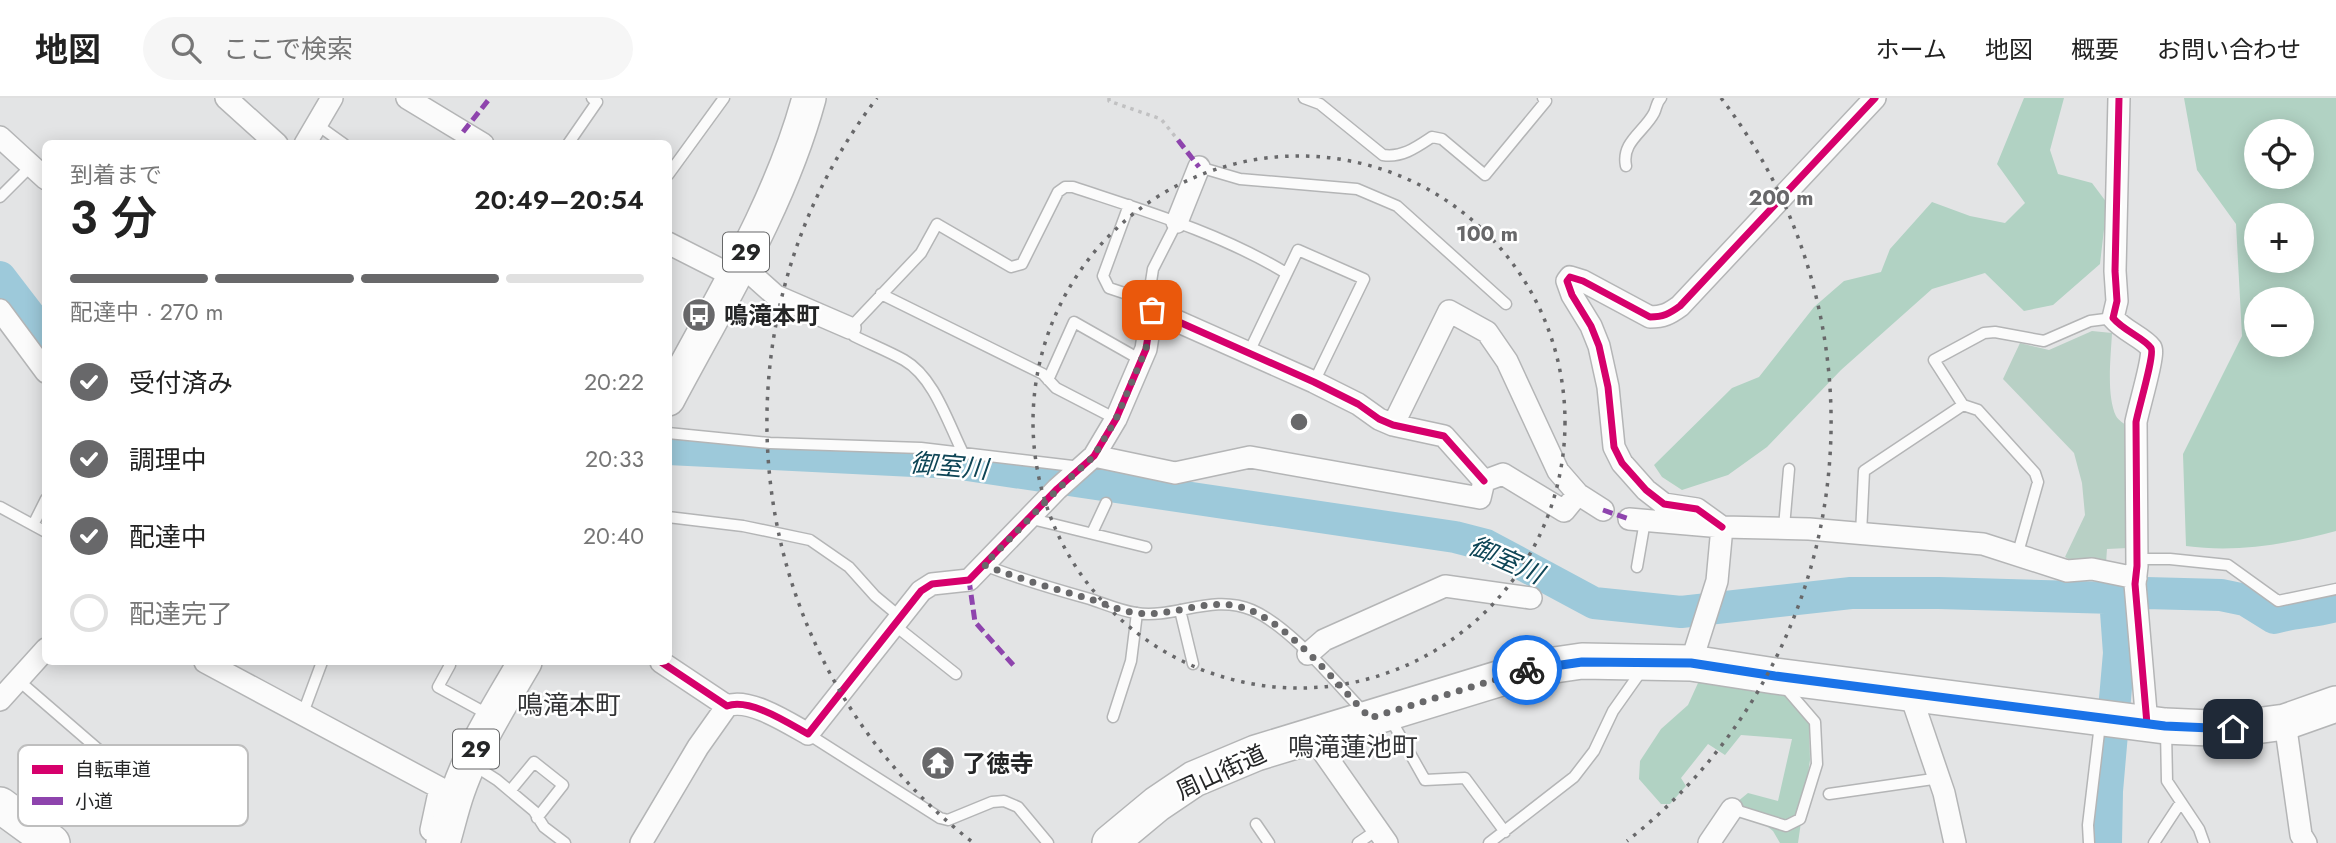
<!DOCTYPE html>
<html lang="ja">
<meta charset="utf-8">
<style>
:root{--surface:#fff;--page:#f6f6f6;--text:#222;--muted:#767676;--line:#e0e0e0;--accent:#68686a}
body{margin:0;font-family:Jost,"Noto Sans JP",sans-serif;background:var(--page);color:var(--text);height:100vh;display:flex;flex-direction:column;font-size:26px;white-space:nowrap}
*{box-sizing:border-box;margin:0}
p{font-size:23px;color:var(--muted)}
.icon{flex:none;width:38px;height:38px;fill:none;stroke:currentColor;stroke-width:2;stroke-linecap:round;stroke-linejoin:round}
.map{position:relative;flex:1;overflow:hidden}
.details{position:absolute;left:42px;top:42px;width:630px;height:525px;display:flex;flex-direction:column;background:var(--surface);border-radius:10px;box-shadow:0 4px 18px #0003}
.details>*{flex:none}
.fabs{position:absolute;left:2244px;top:21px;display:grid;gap:14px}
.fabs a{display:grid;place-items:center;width:70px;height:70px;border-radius:50%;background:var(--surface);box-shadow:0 4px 18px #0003;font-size:35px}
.pin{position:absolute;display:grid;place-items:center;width:60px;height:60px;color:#fff;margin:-30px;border-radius:14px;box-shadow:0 4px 10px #0006}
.courier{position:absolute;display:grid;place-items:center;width:70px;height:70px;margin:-35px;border:5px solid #1a73e8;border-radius:50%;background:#fff;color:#222;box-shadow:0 2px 9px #0007}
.headline em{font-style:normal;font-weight:600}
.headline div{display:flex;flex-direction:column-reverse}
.headline{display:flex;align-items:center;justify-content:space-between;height:119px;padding:0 28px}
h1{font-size:46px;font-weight:600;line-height:52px}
.bar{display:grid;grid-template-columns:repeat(4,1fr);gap:10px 7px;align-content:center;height:84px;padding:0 28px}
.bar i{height:9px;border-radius:5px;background:var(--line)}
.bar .active{background:var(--accent)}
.bar p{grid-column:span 4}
ol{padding:0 28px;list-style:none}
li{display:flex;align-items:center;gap:21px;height:77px}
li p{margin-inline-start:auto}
li .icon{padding:7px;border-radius:50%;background:var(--accent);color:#fff;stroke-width:4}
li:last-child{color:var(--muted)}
li i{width:38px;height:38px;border:4px solid var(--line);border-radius:50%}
header{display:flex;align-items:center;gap:42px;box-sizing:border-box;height:98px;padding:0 35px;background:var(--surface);border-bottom:2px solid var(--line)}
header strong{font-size:33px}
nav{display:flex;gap:38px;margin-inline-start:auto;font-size:24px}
.search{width:490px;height:63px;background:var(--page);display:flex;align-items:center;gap:18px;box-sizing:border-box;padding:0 24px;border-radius:38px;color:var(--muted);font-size:26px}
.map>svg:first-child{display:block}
</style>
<header>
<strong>地図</strong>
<div class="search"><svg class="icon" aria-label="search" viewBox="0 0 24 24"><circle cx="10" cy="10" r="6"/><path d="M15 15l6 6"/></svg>ここで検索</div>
<nav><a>ホーム</a><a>地図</a><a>概要</a><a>お問い合わせ</a></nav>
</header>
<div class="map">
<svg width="2336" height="745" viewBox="0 0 2336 745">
<rect width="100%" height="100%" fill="#e3e4e5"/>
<!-- green -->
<path fill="#b8d0c5" d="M 2092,233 L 2112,235 C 2111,257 2106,297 2116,318 C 2118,322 2125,326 2128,329 L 2128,450 L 2107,451 L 2106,465 L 2074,464 L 2065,459 L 2085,417 L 2082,385 L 2074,355 L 2003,281 L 2020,245 L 2049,252 Z"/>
<!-- forest -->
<path fill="#b1d2c3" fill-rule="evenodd" d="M 2024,0 L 2064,0 L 2050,52 L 2058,76 L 2092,85 L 2107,105 L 2100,166 L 2053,207 L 2024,213 L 1985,175 L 1932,191 L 1841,272 L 1767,349 L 1728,377 L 1682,392 L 1662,379 L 1654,367 L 1732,290 L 1759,279 L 1814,209 L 1844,183 L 1881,174 L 1890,151 L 1932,104 L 1970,118 L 2005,125 L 2025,105 L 1997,66 Z
M 2184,0 L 2336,0 L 2336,433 C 2287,446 2237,455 2186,448 L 2183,356 L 2242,238 L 2236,126 L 2197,72 ZM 2301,33 L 2301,79 L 2256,79 L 2256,33 ZM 2301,117 L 2301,163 L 2256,163 L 2256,117 ZM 2256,201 L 2301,201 L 2301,247 L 2256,247 Z
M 1706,577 L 1775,588 L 1809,622 L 1810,662 L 1798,745 L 1780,745 L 1773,733 L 1737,704 L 1748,695 L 1778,703 L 1792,641 L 1741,637 L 1725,657 L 1708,646 L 1681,680 L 1686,688 L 1670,706 L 1661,706 L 1639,681 L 1640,663 L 1661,631 L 1688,607 L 1698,585 Z"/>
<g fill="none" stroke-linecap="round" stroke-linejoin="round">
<!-- river -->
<path stroke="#9dc9da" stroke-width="32" d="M 0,179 L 46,239
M 668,351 L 954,365 L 1455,439 L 1486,447 L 1594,505 L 1681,514 L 1851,495 L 1939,495 L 2115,500 L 2146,495 L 2221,497 L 2245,502 L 2274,520 C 2294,514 2315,514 2336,508
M 2106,745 L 2107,693 L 2119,555 L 2115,500"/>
<!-- service casing -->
<g stroke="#b4b5b6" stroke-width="13">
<path id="service" d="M 1304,0 L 1320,6 L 1383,57 C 1402,60 1417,49 1432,39 L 1442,41 L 1485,77 L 1546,3 L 1543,0
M 316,26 L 344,46
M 568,46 L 597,4 L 592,0
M 1626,68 C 1621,44 1644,34 1654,15 C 1657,9 1656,5 1661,0
M 1199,69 L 1240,81 L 1357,91 L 1397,108 L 1506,206
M 668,77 L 724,0
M 0,99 L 31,68
M 1129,107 L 1103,178 L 1109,190 L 1148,203
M 881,196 L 1043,276 L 1056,290 L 1116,321
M 1149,206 L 1148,203 L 1153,171 L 1177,124
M 1249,254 L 1298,152 L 1364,181 L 1314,284
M 1048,282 L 1074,224 L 1141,262
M 1963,307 L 1934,262 L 1984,235 L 1995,234 L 2044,243 L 2090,223 L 2113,220
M 668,335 L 770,345 L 921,350 L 1081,369
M 963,355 C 948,325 934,279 904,262 C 888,253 870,246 854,238 L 850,230 L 921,155 L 937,126 L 1011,169 L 1022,166 L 1058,94 L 1065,89 L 1073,89 C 1145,113 1220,135 1286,175
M 0,409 L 46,434
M 668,419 L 743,428 L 810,442 L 849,469 L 875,498 L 899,518
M 1028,420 L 1146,449
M 33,427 L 46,401
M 1784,429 L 1789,371
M 1092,435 L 1106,405
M 1861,436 L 1864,373 L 1963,307 L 1978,312 L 2035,375 L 2038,384 L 2017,458
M 2137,461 L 2170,461 L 2228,467 L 2278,503 L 2336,491
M 984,467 C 1019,481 1054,491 1090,501 C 1105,506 1121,513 1136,515 C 1175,521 1212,495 1252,512 C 1291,529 1335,584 1365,615
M 1637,469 L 1645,423
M 1180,512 L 1193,566
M 893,526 L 956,576
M 450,567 L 438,589 L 491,618
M 18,582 L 99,652 L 134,678
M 303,615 L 322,564
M 1113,619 L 1131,563 L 1137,515
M 1390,620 L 1425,682 L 1465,680 L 1505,734
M 2166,632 L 2167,683 L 2199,731 L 2204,745
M 808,636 L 940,720 L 948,722 L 992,704 L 1004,703 L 1018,709 L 1048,745
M 472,666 L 497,682 L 534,713 L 544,729 L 565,745
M 510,693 L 534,664 L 563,687 L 537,720
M 1829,696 L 1940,680
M 1732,711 L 1786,728 L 1800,721 L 1817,666 L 1815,624 L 1784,588
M 1256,726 L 1269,745
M 1358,745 L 1377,732
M 1489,745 L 1574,679 L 1594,653 L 1613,613 L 1642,572
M 2089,745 L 2088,727 L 2100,626
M 2154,745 L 2181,704"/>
</g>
<!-- minor casing -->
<g stroke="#b4b5b6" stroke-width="24">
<path id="minor" d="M 226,0 L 277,46
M 407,0 L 483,46
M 2119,0 L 2115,173 L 2117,203 L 2113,220 C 2124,233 2144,240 2151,250 C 2155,256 2138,312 2136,324 L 2137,468 L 2135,486 L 2147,626
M 0,39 L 46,81
M 305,46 L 332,0
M 1177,124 L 1199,69
M 668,145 L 733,178
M 740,166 L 776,198 L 850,230
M 0,212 L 46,274
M 1393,327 L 1449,213 L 1487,234 L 1507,263 L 1558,373 L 1578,396 L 1564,413 L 1503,376 L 1484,383
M 1094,358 L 1175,375 L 1250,359 L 1480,400 L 1484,383
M 1578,396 L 1603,412
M 1629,421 L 1722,429 L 1809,431 L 1983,446 L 2067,473 L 2092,471 L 2136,480
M 1722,429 L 1697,411 L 1664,406 L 1646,392 L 1622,365 L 1614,349 L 1608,289 L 1599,248 L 1591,228 L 1572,197 L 1567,183 L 1570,179 L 1583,183 L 1650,219 C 1663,219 1669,216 1680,208 L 1875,0
M 1308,556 L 1324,542 L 1445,488 L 1531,500
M 205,564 L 440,690 L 431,732
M 661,564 L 727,608 C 749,599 790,626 808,636 L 921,493 L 932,486 L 969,482 L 1057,391 L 1094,358 L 1116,321 L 1146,251 L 1152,212 L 1314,284 L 1358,306 L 1379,321 L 1393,327 L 1444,338 L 1484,383
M 1691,565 L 1717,483 L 1722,429
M 1910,595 L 1944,695 L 1955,745
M 0,602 L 46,551
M 2285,624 L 2301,737 L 2306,745
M 1312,638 L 1387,745
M 641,745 L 698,649 L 727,608
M 1709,745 L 1732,711"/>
</g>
<!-- primary casing -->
<g stroke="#b4b5b6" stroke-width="36">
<path id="primary" d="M 668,301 C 720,203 780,107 809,0
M 443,745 C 448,728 452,710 458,693 C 474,647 501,605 525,564"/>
</g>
<!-- trunk casing -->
<g stroke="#b4b5b6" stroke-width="38">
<path id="trunk" d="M 0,707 L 52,745
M 1110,745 L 1157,706 L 1194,681 L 1256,655 L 1534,570 L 1582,563 L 1691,565 L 1775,578 L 2165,628 L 2233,631 L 2285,624 L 2336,606"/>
</g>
<!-- path -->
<path stroke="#c1c1c2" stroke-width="3.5" stroke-dasharray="3.5 5" stroke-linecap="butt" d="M 1109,0 L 1109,3 L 1161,21 L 1178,42"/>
<!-- service -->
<use href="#service" stroke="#fbfbfb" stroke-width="10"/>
<!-- minor -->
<use href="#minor" stroke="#fbfbfb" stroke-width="21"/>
<!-- primary -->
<use href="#primary" stroke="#fbfbfb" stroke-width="33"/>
<!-- trunk -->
<use href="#trunk" stroke="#fbfbfb" stroke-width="35"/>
<!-- quiet -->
<path stroke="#8e44ad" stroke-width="5" stroke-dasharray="10 5" stroke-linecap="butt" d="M 463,34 L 490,0
M 1178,42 L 1199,69
M 1603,412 L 1629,421
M 969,482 L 975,524 L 1015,569"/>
<!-- cycleway casing -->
<g stroke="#fff" stroke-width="11">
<path id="cycleway" d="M 2119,0 L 2115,173 L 2117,203 L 2113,220 C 2124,233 2144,240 2151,250 C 2155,256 2138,312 2136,324 L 2137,468 L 2135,486 L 2147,626
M 1722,429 L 1697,411 L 1664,406 L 1646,392 L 1622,365 L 1614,349 L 1608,289 L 1599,248 L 1591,228 L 1572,197 L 1567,183 L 1570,179 L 1583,183 L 1650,219 C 1663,219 1669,216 1680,208 L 1875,0
M 661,564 L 727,608 C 749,599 790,626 808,636 L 921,493 L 932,486 L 969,482 L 1057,391 L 1094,358 L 1116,321 L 1146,251 L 1152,212 L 1314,284 L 1358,306 L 1379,321 L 1393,327 L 1444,338 L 1484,383"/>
</g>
<!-- cycleway -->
<use href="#cycleway" stroke="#d6006c" stroke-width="7"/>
</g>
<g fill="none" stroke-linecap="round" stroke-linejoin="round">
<!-- done -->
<path stroke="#68686a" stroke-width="7" stroke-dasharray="0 12.6" d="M 1152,212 L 1146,251 L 1116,321 L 1094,358 L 1058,391 L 984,467 C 1019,481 1055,491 1090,501 C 1105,506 1121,513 1136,515 C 1176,520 1213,495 1252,513 C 1293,531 1338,587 1370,620 L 1527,572"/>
<!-- route -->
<path stroke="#1a73e8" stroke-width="9" d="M 1527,572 L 1582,564 L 1691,565 L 1775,578 L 2165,628 L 2233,631"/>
</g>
<!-- distance rings -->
<g fill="none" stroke="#68686a" stroke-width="3.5" stroke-dasharray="3.5 7">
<circle cx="1299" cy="324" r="266"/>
<path d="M971 743A532 532 0 0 1 877 0M1721 0A532 532 0 0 1 1627 743"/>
</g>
<!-- icons -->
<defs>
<g id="bus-disc" transform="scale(1.75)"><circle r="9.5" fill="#68686a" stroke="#fff"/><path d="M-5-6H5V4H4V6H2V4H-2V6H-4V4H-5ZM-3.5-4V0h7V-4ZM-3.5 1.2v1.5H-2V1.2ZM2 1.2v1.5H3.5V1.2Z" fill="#fff"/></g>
<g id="temple-disc" transform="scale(1.75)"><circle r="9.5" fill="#68686a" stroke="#fff"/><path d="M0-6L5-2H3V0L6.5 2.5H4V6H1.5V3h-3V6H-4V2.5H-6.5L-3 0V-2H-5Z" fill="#fff"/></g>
</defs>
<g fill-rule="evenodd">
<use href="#bus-disc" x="699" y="217"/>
<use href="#temple-disc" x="938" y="665"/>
</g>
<g text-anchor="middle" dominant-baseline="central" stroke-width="5" stroke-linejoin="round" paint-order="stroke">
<!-- shield labels -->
<g fill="#fff" stroke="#666768" stroke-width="2">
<rect x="723" y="134.5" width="46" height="39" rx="5"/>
<rect x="453" y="631.5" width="46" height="39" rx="5"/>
</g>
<g font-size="23" font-weight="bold" fill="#252627">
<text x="746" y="154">29</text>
<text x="476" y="651">29</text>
</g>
<!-- poi labels -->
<g font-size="24" font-weight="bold" fill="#252627" stroke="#fff" text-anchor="start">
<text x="724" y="217">鳴滝本町</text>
<text x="962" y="665">了徳寺</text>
</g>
<!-- street labels -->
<g font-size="24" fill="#252627" stroke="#fff">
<text transform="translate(1221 674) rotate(-25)">周山街道</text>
</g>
<!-- water labels -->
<g font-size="26" font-style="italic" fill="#0e4556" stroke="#fff">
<text transform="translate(949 368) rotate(5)">御室川</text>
<text transform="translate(1506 462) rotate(24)">御室川</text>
</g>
<!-- neighbourhood labels -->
<g font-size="26" fill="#343537" stroke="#fff">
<text x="569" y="607">鳴滝本町</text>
<text x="1353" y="649">鳴滝蓮池町</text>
</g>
</g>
<!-- legend -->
<rect x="18" y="647" width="230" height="81" rx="10" fill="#fff" stroke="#bebebe" stroke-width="2"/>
<rect x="32" y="667" width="31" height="9" fill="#d6006c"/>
<rect x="32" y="699" width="31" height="8" fill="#8e44ad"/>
<g font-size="19" fill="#252627">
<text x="75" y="678">自転車道</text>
<text x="75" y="710">小道</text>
</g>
<circle cx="1299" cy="324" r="10" fill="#68686a" stroke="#fff" stroke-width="3.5"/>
<g font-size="21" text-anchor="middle" font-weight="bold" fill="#68686a" stroke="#fff" stroke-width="5" stroke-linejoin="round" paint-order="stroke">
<text x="1781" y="107">200 m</text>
<text x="1487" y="143">100 m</text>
</g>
</svg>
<div class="fabs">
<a><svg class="icon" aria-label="locate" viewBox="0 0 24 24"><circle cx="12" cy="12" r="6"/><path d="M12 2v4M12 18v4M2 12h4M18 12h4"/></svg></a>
<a>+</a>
<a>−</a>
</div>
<div class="pin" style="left:1152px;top:212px;background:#ea580c"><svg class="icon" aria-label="bag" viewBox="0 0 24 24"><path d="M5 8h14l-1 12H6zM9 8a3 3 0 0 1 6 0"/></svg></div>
<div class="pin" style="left:2233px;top:631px;background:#1f2937"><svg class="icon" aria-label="home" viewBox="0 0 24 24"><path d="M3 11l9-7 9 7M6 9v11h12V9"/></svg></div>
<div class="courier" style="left:1527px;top:572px"><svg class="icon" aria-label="bike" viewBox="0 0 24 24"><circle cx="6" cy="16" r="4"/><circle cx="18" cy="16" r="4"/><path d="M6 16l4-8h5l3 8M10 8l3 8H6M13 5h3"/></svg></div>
<section class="details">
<div class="headline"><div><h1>3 分</h1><p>到着まで</p></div><em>20:49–20:54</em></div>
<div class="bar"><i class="active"></i><i class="active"></i><i class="active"></i><i></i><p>配達中 · 270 m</p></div>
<ol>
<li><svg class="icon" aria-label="check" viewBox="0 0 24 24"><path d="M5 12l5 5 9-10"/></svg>受付済み<p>20:22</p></li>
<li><svg class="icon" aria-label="check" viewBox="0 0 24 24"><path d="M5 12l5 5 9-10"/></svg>調理中<p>20:33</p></li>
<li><svg class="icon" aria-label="check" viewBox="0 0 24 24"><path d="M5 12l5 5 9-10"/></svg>配達中<p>20:40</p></li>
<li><i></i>配達完了</li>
</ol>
</section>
</div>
